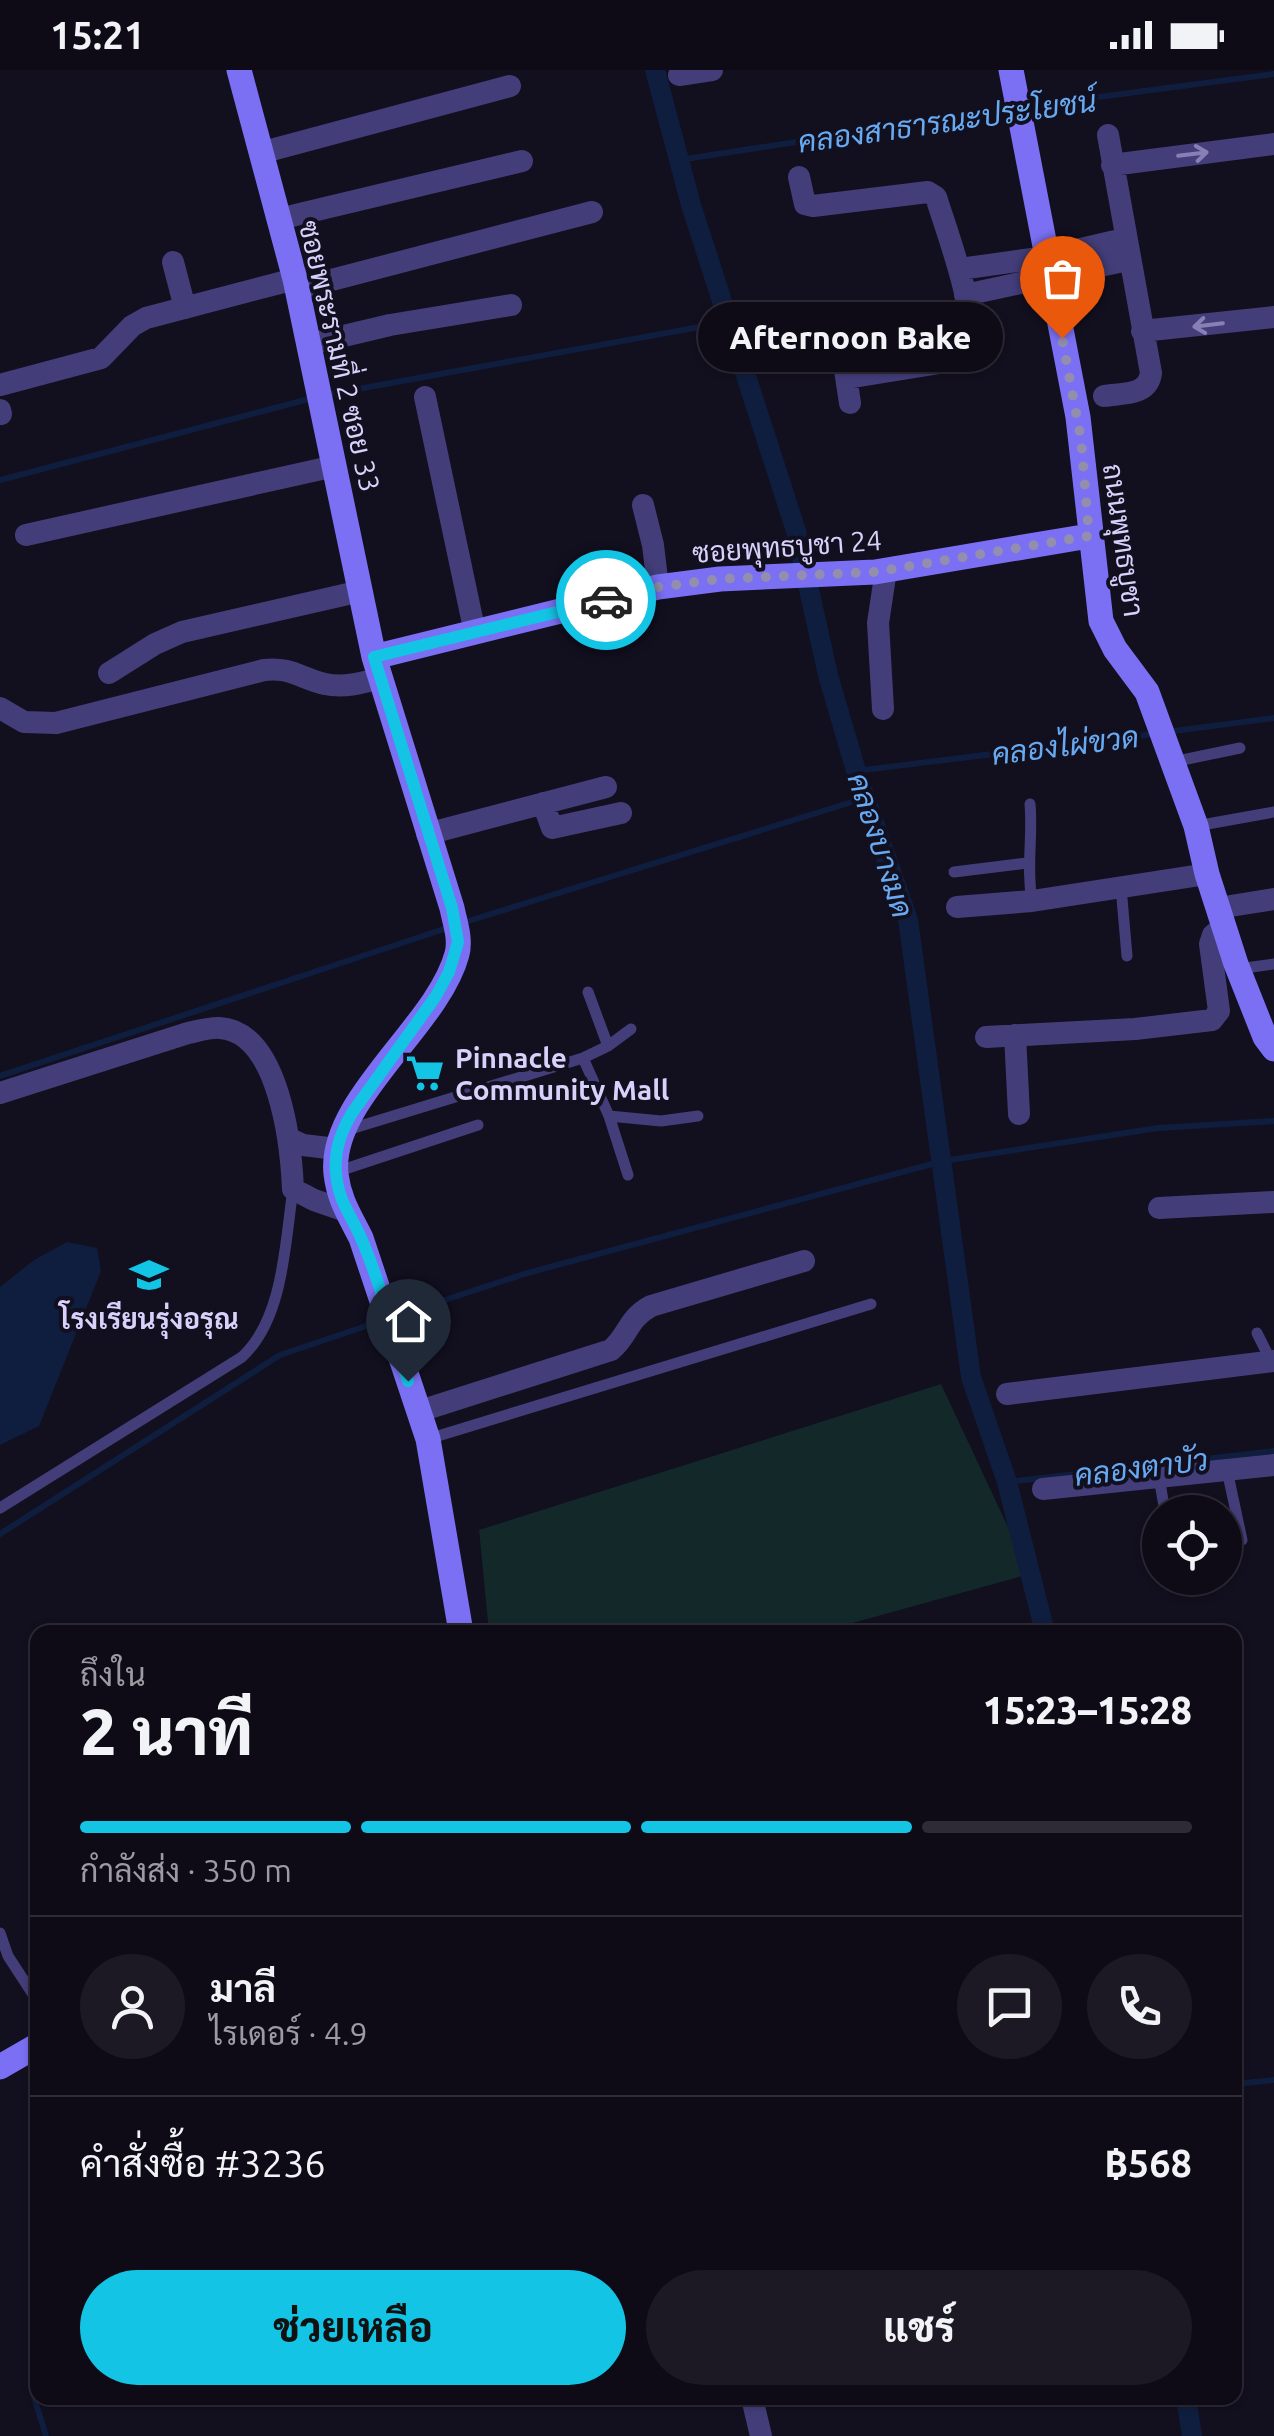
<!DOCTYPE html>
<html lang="th">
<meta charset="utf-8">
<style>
:root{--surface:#0e0b17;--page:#1c1924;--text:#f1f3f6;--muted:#9b9ba1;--line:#2e2b36;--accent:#14c4e4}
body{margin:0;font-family:Ubuntu,Sarabun,sans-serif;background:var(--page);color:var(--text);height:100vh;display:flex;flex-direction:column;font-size:38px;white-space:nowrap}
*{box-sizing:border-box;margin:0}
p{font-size:32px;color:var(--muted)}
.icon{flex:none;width:55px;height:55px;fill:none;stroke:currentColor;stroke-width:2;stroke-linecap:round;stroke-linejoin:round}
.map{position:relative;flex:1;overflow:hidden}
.sheet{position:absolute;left:30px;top:1555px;width:1212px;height:780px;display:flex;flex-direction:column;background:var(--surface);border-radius:20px;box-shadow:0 2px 8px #0004,0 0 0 2px var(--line)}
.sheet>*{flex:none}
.tools{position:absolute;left:1142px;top:1425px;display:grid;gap:20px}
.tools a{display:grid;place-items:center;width:100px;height:100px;border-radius:50%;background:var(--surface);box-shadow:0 2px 8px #0004,0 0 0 2px var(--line);font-size:50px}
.pin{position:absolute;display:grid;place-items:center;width:85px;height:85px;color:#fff;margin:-102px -42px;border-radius:50% 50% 50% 0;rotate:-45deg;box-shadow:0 0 10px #0007}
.pin .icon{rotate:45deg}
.courier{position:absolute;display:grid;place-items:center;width:100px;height:100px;margin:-50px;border:8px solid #14c4e4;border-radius:50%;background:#fff;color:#222;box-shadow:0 2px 12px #0007}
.bubble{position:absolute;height:70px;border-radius:35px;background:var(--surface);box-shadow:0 2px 8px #0004,0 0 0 2px var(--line);font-size:32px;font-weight:800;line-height:70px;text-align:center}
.overview em{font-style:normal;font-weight:800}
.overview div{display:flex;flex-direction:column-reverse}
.overview{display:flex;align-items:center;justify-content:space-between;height:170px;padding:0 50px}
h1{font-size:65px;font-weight:800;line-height:75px}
.bar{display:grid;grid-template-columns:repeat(4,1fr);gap:15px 10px;align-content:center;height:120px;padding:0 50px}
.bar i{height:12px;border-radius:8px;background:var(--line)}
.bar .active{background:var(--accent)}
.bar p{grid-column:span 4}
.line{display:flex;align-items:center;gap:25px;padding:0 50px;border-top:2px solid var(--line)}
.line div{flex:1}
.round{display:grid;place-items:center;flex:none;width:105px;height:105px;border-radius:52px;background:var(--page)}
.cta{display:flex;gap:20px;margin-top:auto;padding:20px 50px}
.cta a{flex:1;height:115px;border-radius:60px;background:var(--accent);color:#111;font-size:40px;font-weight:800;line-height:115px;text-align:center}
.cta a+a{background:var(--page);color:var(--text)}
.status{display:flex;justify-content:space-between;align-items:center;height:70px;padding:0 50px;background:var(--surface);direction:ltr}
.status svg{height:28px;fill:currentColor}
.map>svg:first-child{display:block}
</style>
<div class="status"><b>15:21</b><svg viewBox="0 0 49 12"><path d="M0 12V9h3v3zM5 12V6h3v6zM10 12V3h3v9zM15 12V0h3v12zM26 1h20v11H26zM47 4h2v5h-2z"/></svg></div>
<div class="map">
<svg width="1274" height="2366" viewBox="0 0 1274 2366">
<rect width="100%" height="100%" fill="#120f1f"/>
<!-- green -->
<path fill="#122829" d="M 941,1314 L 1030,1504 L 820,1562 L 489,1562 L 479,1460 Z"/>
<!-- water -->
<path fill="#0f1e3e" d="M 67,1172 L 97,1178 L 101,1201 L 39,1356 L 0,1375 L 0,1217 L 34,1190 Z"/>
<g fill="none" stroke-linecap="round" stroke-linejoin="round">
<!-- stream -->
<path stroke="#0f1e3e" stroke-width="6" d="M 1022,37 L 1274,4
M 679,90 L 1010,39
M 325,325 L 727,252
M 0,410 L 313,328
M 1166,662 L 1274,648
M 856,701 L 1154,664
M 462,853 L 865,728
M 0,1006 L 450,857
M 393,1247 L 524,1204 L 943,1091 L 1158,1058 L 1274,1051
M 1007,1412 L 1274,1381
M 0,1464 L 280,1285 L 381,1251
M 1235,2014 L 1274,2010
M 38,2302 L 34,2304 L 34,2327 L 46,2366"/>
<!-- canal -->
<path stroke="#0f1e3e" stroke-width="20" d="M 655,0 L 691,135 L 796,461 L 828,605 L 856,701 L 908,850 L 971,1307 L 1007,1412 L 1045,1562
M 1186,2328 L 1192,2366"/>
<!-- lane -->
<path stroke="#433e7a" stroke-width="11" d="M 1173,692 L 1240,678
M 1030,734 C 1033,767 1026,797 1032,831
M 1196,756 L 1274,742
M 954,802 L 1027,793
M 1121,817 L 1127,886
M 1238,899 L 1274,894
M 588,922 L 608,976
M 583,988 L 609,1046 L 628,1105
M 609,1046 L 661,1051 L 698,1046
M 344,1061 L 583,988 L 608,976 L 631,959
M 336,1102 L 478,1055
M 1257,1263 L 1271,1291
M 428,1369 L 871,1234
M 1227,1400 L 1242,1470
M 1159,1407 L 1165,1442
M 0,1438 L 242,1287 C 284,1248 285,1172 293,1119
M 0,1863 L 8,1886 L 38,1932"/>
<!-- street -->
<path stroke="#433e7a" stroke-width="22" d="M 679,5 L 712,0
M 260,83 L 510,16
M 1112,95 L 1274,74
M 799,107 L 805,134 L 813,136 L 928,122 L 936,127 C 946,159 978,245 969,276 C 966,285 959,288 952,291 L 847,308
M 279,149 L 522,91
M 173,192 L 185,238
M 960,199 L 1046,187 L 1124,169
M 297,219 L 592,142
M 965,225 L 1128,190
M 1142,261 L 1274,247
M 310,274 L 390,255 L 511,235
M 843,287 L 850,333
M 0,315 L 101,288 L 132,256 L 146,248 L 295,209
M 1104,326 C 1123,323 1148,326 1151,303 L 1108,65
M 425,327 L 475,563
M 0,340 L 1,344
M 643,435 L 653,475 L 658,517
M 26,465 L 335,396
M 109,603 L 155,574 L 182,562 L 361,521
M 0,638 L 24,652 L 56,653 L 264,600 C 291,597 300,608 325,614 C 344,618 362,613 381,608
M 883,639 L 878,553 L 886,500
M 543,733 L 552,758 L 621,743
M 427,764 L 606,717
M 957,837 L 1032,831 L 1207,804
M 1218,838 L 1274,829
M 1015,965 L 1019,1044
M 986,967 L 1135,959 L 1212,950 L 1219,941 L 1210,874 L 1213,865 L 1224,856
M 0,1023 L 188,963 C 198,961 210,957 220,958 C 279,962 291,1074 293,1119 L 314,1130 L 343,1140
M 290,1069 L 303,1075 L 337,1079
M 1159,1138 L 1274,1132
M 1007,1324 L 1274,1291
M 420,1341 L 611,1280 C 629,1265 627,1249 651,1236 L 804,1191
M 1043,1419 L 1274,1395
M 752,2328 L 761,2366"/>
<!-- secondary -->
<path stroke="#7b70f3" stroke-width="25" d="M 239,0 L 295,209 L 374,587 L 452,838 C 455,853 461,869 457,884 C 438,956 328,1030 336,1104 C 339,1130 350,1146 361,1168 L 428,1369 L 461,1562
M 1011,0 L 1078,347 L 1101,551 L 1115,579 L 1147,622 L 1196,756 L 1207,804 L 1236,894 L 1265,967 L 1274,979
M 374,587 L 658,517 L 720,509 L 875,502 L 1089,466
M 0,1997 L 38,1975"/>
</g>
<!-- one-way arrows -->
<defs><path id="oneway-shaft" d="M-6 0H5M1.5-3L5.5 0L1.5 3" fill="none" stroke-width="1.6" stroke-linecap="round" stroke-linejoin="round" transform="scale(2.5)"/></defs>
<g stroke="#8680b4">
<use href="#oneway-shaft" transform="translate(1193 84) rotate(-7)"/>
<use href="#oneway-shaft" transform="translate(1208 255) rotate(173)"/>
</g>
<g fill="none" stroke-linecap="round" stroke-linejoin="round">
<!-- done -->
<path stroke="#938dae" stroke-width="10" stroke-dasharray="0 18" d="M 606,530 L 658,517 L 720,509 L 875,502 L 1089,466 L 1081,369 L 1062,268"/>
<!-- route -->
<path stroke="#14c4e4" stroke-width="12" d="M 408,1311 C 393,1264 381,1214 361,1168 C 350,1142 339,1134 336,1103 C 334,1080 341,1062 352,1043 L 436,926 L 449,902 L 458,872 L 452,838 L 374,587 L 606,530"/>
</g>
<!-- icons -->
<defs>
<g id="supermarket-bare" transform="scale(3)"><path d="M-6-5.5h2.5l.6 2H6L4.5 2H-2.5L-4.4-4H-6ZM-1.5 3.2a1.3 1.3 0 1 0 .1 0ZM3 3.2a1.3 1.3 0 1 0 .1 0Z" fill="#14c4e4" stroke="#120f1f" stroke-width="2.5" paint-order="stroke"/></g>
<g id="school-bare" transform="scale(3)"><path d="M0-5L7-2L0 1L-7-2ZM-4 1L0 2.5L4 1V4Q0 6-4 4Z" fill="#14c4e4" stroke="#120f1f" stroke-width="2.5" paint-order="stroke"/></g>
</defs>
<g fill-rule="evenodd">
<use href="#supermarket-bare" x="425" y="1003"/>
<use href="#school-bare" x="149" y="1205"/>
</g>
<g text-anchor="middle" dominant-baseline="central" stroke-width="8" stroke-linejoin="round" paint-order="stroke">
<!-- street labels -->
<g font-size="28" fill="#d8d1fb" stroke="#120f1f">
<text transform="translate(340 286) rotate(77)">ซอยพระรามที่ 2 ซอย 33</text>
<text transform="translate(1124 470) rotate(82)">ถนนพุทธบูชา</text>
<text transform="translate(787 476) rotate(-4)">ซอยพุทธบูชา 24</text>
</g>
<!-- poi labels -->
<g font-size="28" font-weight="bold" fill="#d8d1fb" stroke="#120f1f" text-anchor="start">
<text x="455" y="987">Pinnacle<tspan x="455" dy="32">Community Mall</tspan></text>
<text x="149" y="1248" text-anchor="middle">โรงเรียนรุ่งอรุณ</text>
</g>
<!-- water labels -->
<g font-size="30" font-style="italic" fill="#68aaf2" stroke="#120f1f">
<text transform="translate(947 51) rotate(-8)">คลองสาธารณะประโยชน์</text>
<text transform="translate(1065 675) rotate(-7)">คลองไผ่ขวด</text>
<text transform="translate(881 775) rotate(72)">คลองบางมด</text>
<text transform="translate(1141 1397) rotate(-7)">คลองตาบัว</text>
</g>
</g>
</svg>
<div class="tools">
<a><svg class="icon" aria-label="locate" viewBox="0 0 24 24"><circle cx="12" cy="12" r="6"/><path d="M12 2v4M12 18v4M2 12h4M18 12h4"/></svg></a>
</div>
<div class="pin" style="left:1062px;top:268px;background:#ea580c"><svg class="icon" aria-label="bag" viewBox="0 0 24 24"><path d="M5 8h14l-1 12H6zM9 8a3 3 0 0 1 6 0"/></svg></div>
<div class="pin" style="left:408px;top:1311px;background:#1f2937"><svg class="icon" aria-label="home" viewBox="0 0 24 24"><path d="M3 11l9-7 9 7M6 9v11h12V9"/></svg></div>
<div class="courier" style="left:606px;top:530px"><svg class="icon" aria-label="car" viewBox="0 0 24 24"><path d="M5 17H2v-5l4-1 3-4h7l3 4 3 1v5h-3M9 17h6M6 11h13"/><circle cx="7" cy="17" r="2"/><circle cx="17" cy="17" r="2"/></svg></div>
<div class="bubble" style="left:698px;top:232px;width:305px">Afternoon Bake</div>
<section class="sheet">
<div class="overview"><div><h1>2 นาที</h1><p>ถึงใน</p></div><em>15:23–15:28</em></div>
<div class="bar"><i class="active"></i><i class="active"></i><i class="active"></i><i></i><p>กำลังส่ง · 350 m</p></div>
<div class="line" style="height:180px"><a class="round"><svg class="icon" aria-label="person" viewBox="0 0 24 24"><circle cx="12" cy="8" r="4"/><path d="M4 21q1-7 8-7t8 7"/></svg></a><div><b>มาลี</b><p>ไรเดอร์ · 4.9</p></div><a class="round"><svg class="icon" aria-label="chat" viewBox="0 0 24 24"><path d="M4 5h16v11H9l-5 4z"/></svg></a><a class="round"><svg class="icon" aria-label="phone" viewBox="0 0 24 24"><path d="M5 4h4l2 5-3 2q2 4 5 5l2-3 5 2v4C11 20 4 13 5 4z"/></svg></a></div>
<div class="line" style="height:130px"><div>คำสั่งซื้อ #3236</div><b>฿568</b></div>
<div class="cta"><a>ช่วยเหลือ</a><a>แชร์</a></div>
</section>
</div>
